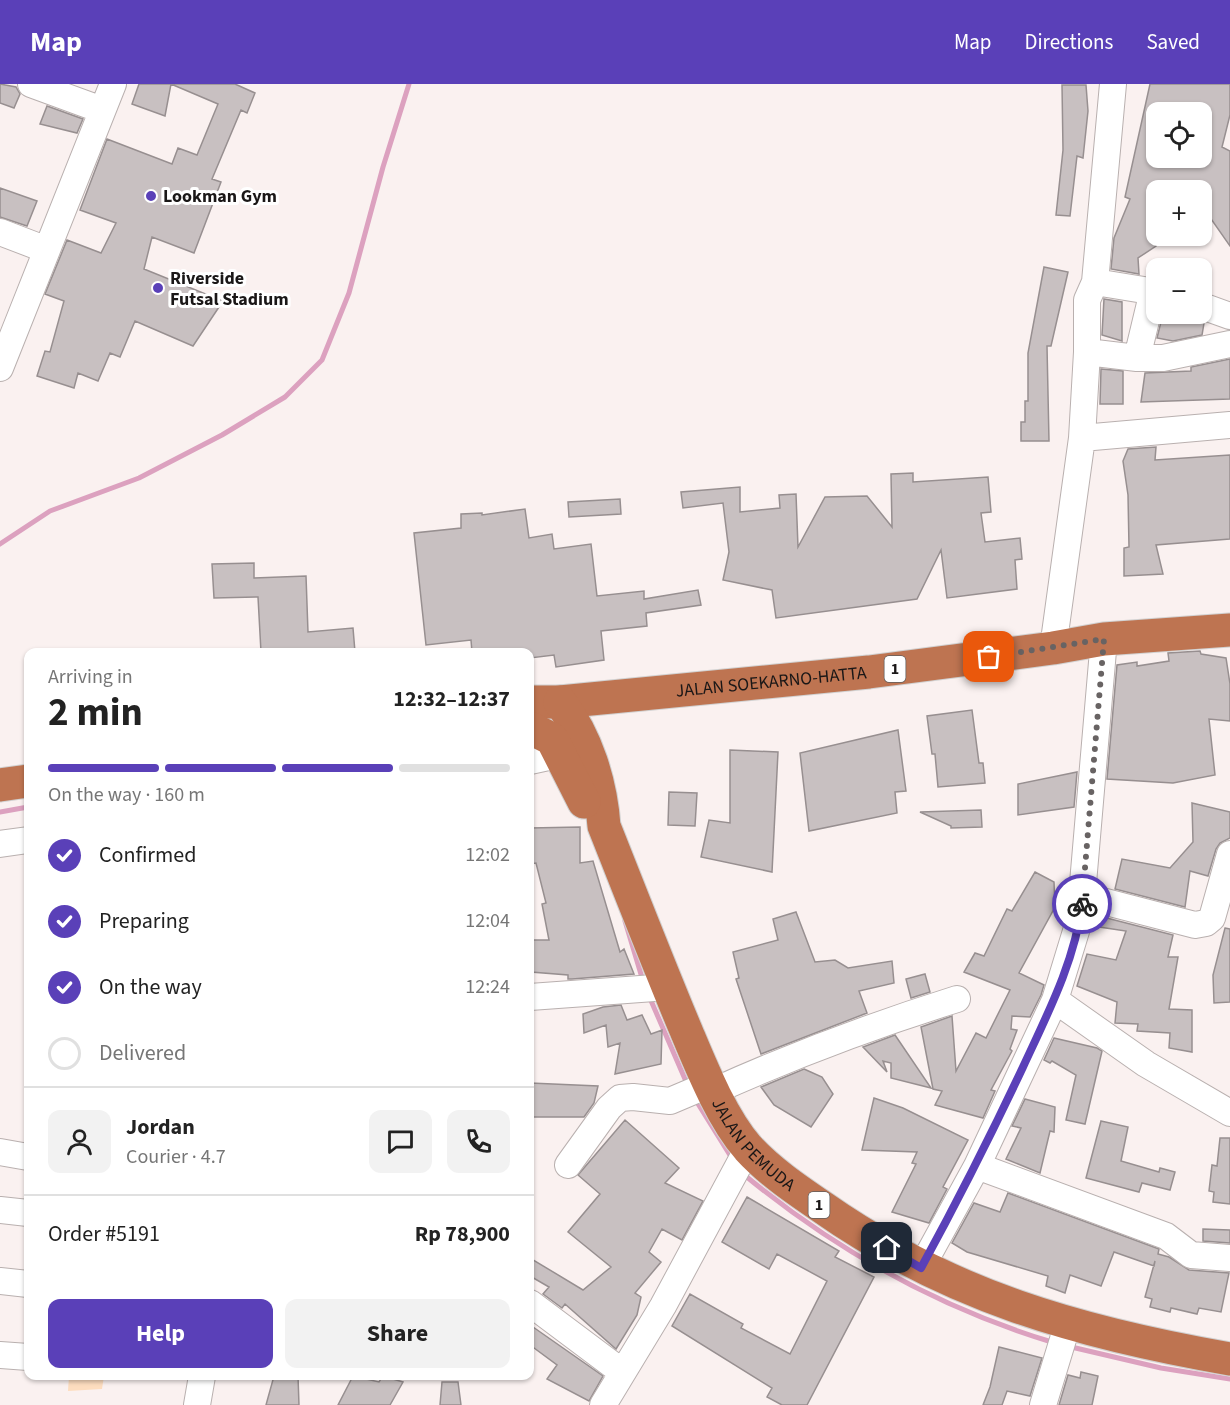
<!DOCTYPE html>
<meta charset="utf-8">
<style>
:root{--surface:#fff;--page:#f2f2f2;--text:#222;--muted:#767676;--line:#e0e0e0;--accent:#5a40b8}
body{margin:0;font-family:"Source Sans 3",sans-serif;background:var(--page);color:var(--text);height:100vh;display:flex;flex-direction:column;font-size:22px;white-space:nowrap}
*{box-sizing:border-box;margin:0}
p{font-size:20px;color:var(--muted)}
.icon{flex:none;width:33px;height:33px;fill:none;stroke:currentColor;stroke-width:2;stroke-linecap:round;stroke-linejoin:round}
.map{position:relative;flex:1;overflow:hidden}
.drawer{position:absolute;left:24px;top:564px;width:510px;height:732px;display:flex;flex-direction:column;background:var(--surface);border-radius:12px;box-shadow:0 2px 4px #0004}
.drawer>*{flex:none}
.tools{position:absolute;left:1146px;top:18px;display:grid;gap:12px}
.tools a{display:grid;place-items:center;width:66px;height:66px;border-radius:12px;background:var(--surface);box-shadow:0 2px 4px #0004;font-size:30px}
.pin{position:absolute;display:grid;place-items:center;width:51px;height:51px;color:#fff;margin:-26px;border-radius:12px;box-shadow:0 3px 9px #0006}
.courier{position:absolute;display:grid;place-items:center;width:60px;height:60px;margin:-30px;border:4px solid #5a40b8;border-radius:50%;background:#fff;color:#222;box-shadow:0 2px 8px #0007}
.headline em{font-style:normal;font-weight:700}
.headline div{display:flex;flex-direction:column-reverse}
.headline{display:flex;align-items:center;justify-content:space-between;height:102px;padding:0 24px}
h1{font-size:39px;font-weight:700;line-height:45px}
.bar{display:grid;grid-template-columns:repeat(4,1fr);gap:9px 6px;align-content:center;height:72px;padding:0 24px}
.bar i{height:8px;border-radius:4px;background:var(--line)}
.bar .active{background:var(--accent)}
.bar p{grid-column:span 4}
.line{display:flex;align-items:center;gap:15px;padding:0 24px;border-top:2px solid var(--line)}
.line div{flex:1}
.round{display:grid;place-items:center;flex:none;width:63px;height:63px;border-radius:12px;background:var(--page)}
ol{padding:0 24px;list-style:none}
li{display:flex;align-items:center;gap:18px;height:66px}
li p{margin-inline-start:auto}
li .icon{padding:6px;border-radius:50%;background:var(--accent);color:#fff;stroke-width:4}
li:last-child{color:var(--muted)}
li i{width:33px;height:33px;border:3px solid var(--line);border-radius:50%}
.primary-button{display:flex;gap:12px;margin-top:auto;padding:12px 24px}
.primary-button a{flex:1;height:69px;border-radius:12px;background:var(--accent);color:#fff;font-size:24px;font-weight:700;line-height:69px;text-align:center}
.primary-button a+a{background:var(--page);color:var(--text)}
header{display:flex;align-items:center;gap:36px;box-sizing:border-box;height:84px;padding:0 30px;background:var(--accent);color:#fff}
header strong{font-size:28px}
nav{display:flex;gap:33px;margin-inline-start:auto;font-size:21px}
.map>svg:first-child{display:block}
</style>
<header>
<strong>Map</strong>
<nav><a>Map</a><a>Directions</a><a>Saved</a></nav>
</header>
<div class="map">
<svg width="1230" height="1321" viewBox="0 0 1230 1321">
<rect width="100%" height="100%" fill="#faf1f0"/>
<!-- green -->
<path fill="#fdddbf" d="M 69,1292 L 104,1292 L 102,1305 L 68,1307 Z"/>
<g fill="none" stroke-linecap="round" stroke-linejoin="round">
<!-- stream -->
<path stroke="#dca1bf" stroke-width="5" d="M 0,460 L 50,427 L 139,394 L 222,351 L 285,313 L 322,276 L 349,209 L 383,83 L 409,0
M 0,728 L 28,723
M 625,837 L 643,897
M 649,912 L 688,1002
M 695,1015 L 733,1076
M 742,1089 C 836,1167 938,1224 1055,1259
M 1067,1262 L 1161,1284 L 1230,1295"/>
</g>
<!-- building -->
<path fill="#c8c0c1" stroke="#978f90" stroke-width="1.5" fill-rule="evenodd" d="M 0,0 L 16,3 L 20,10 L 14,24 L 0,19 Z
M 139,0 L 171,0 L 165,32 L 132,20 Z
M 171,0 L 235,0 L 255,9 L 247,29 L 241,26 L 212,95 L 221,98 L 194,169 L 152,153 L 144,185 L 223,217 L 193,262 L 135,237 L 120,273 L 110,269 L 98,297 L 78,289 L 74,304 L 37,292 L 45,267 L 50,268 L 64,217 L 45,210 L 67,156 L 101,169 L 116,139 L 80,126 L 107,55 L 172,80 L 178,64 L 197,71 L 218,20 Z
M 1150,0 L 1230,0 L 1230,31 L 1222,63 L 1230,67 L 1230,162 L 1202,122 L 1202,106 L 1156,106 L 1156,162 L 1138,174 L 1139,190 L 1111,185 L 1114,154 L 1130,115 L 1125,113 ZM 1156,28 L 1202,28 L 1202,74 L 1156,74 Z
M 1062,1 L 1086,1 L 1088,27 L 1083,74 L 1077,72 L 1070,132 L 1056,131 L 1063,66 Z
M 47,22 L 83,35 L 77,49 L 40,40 Z
M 0,104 L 37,117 L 27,142 L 0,133 Z
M 1044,183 L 1068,188 L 1051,262 L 1047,262 L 1049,357 L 1021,357 L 1021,338 L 1025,338 L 1025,317 L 1028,317 L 1028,269 Z
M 1104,215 L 1122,218 L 1122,257 L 1102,251 Z
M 1163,230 L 1190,230 L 1204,239 L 1202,251 L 1173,257 L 1157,254 Z
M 1230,275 L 1230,315 L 1141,318 L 1145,289 L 1191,287 L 1191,283 Z
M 1101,285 L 1123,287 L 1123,320 L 1100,320 Z
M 1156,363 L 1155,376 L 1230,371 L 1230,455 L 1156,461 L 1163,490 L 1124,492 L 1124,464 L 1129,463 L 1128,411 L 1123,377 L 1128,365 Z
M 913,389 L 913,398 L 988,393 L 991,428 L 981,429 L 985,458 L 1020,454 L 1022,475 L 1015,476 L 1017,505 L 947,514 L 941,466 L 917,515 L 776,534 L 772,506 L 723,496 L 729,468 L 723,419 L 683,424 L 681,408 L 740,403 L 740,428 L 780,424 L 779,411 L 796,410 L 798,463 L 825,413 L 867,412 L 892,443 L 891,390 Z
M 620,415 L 621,430 L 569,433 L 568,418 Z
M 525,425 L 529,454 L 552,450 L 554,465 L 591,460 L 597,512 L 644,507 L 644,515 L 698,506 L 701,521 L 646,529 L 647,542 L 601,547 L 604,576 L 556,583 L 554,571 L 530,574 L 530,568 L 472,568 L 471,556 L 426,561 L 414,449 L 461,444 L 461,430 L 482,429 L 482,431 Z
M 254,479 L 254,494 L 306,492 L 308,548 L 353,544 L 355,568 L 261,568 L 258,513 L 214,514 L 212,480 Z
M 1200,567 L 1201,570 L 1226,574 L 1230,600 L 1230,637 L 1209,635 L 1215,691 L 1173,699 L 1107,695 L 1117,581 L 1137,578 L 1137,582 L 1169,577 L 1168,569 Z
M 972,626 L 979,679 L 983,679 L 985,699 L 938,703 L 935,670 L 932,670 L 927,632 Z
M 898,646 L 906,707 L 895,708 L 897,729 L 809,747 L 800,669 Z
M 730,666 L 778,668 L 772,788 L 701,773 L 709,736 L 730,739 Z
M 1077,688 L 1074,723 L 1018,731 L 1018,700 Z
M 669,708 L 697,709 L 695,742 L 668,741 Z
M 1192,719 L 1230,728 L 1230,754 L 1220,759 L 1216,765 L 1208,792 L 1190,787 L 1185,823 L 1115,805 L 1122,775 L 1170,784 L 1193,758 Z
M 981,726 L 982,743 L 951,744 L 951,742 L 920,728 Z
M 580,743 L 580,779 L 593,777 L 620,868 L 624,865 L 634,890 L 572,895 L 568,895 L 568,891 L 531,888 L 532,856 L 549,856 L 542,820 L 546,819 L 536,779 L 530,780 L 530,744 Z
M 1035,788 L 1054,798 L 1055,823 L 1019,889 L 1044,901 L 1041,911 L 1030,933 L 1012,932 L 1011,945 L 1017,946 L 1010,965 L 1012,967 L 991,1006 L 995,1007 L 983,1034 L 935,1021 L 942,1007 L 933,1005 L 921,943 L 952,932 L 956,987 L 976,949 L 986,954 L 1010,906 L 964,888 L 975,869 L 984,872 L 1007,825 L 1012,827 Z
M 796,828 L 815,878 L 835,876 L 848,884 L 892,877 L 894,899 L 859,907 L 867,929 L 761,970 L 736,895 L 739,894 L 733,868 L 778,856 L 773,835 Z
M 1095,831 L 1173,851 L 1168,873 L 1178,873 L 1169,925 L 1192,926 L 1192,968 L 1169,964 L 1170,949 L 1137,947 L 1138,940 L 1115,939 L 1117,918 L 1077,902 L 1087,870 L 1116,876 L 1126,847 L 1093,842 Z
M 1225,844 L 1230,845 L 1230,918 L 1214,919 L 1213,891 Z
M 925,890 L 930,908 L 911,914 L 906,895 Z
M 621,921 L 627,936 L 642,931 L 651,950 L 662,946 L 661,980 L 615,990 L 620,959 L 608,963 L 606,941 L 584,949 L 583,930 L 603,923 Z
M 895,951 L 931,1004 L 891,994 L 891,979 L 883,977 L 887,988 L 863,963 Z
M 1054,954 L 1097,964 L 1102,967 L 1085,1040 L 1066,1036 L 1076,991 L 1052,977 L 1050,979 L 1044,976 Z
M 804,985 L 822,993 L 833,1010 L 811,1043 L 774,1021 L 761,1003 Z
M 530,999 L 598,1002 L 594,1019 L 584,1033 L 530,1033 Z
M 874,1014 L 903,1024 L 968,1056 L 943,1103 L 947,1105 L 929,1139 L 892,1128 L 916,1080 L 912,1079 L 917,1068 L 862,1066 Z
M 1025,1015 L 1055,1023 L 1054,1048 L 1050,1047 L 1040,1089 L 1006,1075 L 1021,1044 L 1012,1042 Z
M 625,1036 L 679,1084 L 665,1099 L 703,1117 L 682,1156 L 662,1145 L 649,1168 L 661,1178 L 635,1209 L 641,1213 L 637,1231 L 616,1265 L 565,1220 L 562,1224 L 543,1210 L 549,1203 L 530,1192 L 530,1174 L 583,1206 L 611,1183 L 568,1148 L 600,1110 L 578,1091 Z
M 1101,1037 L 1128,1043 L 1121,1077 L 1159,1088 L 1160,1084 L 1175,1088 L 1170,1106 L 1142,1099 L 1139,1108 L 1086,1094 Z
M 1220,1054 L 1230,1054 L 1230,1120 L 1213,1118 L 1214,1108 L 1209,1107 L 1212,1081 L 1217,1082 Z
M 1008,1109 L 1159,1165 L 1158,1170 L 1169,1173 L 1189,1186 L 1229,1189 L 1221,1228 L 1199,1224 L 1197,1230 L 1171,1224 L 1170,1228 L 1150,1223 L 1152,1215 L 1145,1213 L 1155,1177 L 1154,1182 L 1114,1168 L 1101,1202 L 1070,1191 L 1065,1209 L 1046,1202 L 1048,1192 L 967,1168 L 952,1159 L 974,1119 L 1000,1128 Z
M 747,1113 L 839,1167 L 835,1173 L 874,1193 L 807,1321 L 782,1321 L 767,1313 L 772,1304 L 672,1242 L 690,1210 L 743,1240 L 741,1244 L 790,1270 L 827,1197 L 777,1170 L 769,1185 L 722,1158 Z
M 1203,1145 L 1230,1146 L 1230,1159 L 1203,1157 Z
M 533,1243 L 603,1292 L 589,1317 L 547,1295 L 557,1281 L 530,1261 Z
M 999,1263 L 1042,1274 L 1030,1312 L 1007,1307 L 1002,1321 L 983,1321 L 990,1303 Z
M 1081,1288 L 1098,1292 L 1092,1321 L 1059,1321 L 1068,1291 L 1080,1294 Z
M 274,1292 L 298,1292 L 299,1321 L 266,1321 Z
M 353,1292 L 379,1298 L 383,1292 L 403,1298 L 390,1321 L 338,1321 Z
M 442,1298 L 458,1298 L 461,1321 L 440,1321 Z"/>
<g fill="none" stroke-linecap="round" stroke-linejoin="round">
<!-- minor casing -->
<g stroke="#b9b0af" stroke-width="28">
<path id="minor" d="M 31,0 L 102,26
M 0,148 L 47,166
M 1095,198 L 1156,208
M 1202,222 L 1230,232
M 1087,268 L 1137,274 L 1163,274 L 1230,260
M 1137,274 L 1153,207
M 0,284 L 113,0
M 1082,354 L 1230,341
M 1053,564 L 1082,354 L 1087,268 L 1087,216 L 1095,198 L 1113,0
M 530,677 L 562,670
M 0,760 L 28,756
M 1083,812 L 1195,841 L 1206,839 L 1212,834 L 1230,770
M 530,913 L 668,903
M 1055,916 L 1146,980 L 1230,1029
M 714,1007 C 794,971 874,941 957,915
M 0,1068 L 28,1073
M 568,1081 L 609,1024 L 620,1014 L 633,1013 L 670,1017 L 710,1000
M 977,1082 L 1166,1152 L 1191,1171 L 1230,1174
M 0,1126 L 28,1129
M 921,1184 L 977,1082 L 1055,916 L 1080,834 L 1104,555
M 0,1197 L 28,1200
M 530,1219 L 622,1288
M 0,1271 L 28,1273
M 197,1321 L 202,1292
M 603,1321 L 663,1222 L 748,1064
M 1043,1321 L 1068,1239"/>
</g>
<!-- highway casing -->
<g stroke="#d1d1d1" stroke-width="35">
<g id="highway">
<path id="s1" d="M 530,618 L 560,618 L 869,588 L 1053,564 L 1104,555 L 1230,546"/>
<path id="s2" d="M 560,618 C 587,653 601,699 604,742 C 631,810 657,877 685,944 C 701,982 721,1033 748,1064 C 769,1087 797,1106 822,1123 C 949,1212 1080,1249 1230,1275"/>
<path d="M 530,644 L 552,655 L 584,718"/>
<path d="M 0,701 L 28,697"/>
</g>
</g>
<!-- minor -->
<use href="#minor" stroke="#fff" stroke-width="26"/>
<!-- highway -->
<use href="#highway" stroke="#be7451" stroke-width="33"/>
</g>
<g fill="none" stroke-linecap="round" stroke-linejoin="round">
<!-- done -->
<path stroke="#686363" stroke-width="6" stroke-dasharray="0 10.8" d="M 989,573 L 1104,555 L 1082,820"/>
<!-- route -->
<path stroke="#5a40b8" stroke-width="8" d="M 887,1164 L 921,1184 C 957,1118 991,1051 1023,983 C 1047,931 1075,877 1082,820"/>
</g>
<!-- markers -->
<g fill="#5a40b8" stroke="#fff" stroke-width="2">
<circle cx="151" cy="112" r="6"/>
<circle cx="158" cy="204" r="6"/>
</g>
<g text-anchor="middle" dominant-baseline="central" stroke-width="6" stroke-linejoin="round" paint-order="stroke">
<!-- shield labels -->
<g fill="#fff" stroke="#5f5d5d" stroke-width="1.5">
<rect x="884.5" y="572" width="21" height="26" rx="4.5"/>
<rect x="808.5" y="1108" width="21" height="26" rx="4.5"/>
</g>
<g font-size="16" font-weight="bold" fill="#1a1717">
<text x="895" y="585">1</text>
<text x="819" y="1121">1</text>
</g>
<!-- poi labels -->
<g font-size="18" font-weight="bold" fill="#1a1717" stroke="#fff" text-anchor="start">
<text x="163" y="112">Lookman Gym</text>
<text x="170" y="194">Riverside<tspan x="170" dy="21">Futsal Stadium</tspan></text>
</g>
<!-- street labels -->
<g font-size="18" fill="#1a1717" stroke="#fff">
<text stroke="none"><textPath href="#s1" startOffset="242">JALAN SOEKARNO-HATTA</textPath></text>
<text stroke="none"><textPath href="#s2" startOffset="488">JALAN PEMUDA</textPath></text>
</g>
</g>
</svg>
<div class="tools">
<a><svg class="icon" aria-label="locate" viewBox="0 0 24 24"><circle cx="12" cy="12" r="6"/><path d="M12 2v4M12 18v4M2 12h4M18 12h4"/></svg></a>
<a>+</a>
<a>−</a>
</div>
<div class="pin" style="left:989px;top:573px;background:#ea580c"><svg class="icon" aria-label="bag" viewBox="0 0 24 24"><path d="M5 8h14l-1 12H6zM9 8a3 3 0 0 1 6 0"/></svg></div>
<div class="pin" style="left:887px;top:1164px;background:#1f2937"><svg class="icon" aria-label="home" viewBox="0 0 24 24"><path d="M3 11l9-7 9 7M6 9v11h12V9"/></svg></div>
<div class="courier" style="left:1082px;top:820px"><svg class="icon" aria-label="bike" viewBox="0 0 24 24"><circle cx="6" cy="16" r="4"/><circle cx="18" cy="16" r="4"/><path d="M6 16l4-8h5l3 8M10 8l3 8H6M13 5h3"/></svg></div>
<section class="drawer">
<div class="headline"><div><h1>2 min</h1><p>Arriving in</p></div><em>12:32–12:37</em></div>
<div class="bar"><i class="active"></i><i class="active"></i><i class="active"></i><i></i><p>On the way · 160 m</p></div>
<ol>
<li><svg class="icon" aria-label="check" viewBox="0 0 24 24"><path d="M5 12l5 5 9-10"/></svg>Confirmed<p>12:02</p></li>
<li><svg class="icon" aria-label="check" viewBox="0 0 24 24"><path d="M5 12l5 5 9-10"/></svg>Preparing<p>12:04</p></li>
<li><svg class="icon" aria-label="check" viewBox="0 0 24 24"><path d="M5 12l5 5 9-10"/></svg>On the way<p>12:24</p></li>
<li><i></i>Delivered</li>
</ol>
<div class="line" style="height:108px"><a class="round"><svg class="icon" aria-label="person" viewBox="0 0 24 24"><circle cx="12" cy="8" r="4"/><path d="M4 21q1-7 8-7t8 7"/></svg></a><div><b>Jordan</b><p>Courier · 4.7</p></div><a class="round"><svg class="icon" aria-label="chat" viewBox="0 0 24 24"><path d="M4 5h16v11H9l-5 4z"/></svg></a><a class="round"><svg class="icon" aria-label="phone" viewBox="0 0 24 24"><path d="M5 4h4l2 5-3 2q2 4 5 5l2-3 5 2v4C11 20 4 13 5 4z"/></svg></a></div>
<div class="line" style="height:78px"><div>Order #5191</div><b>Rp 78,900</b></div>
<div class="primary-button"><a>Help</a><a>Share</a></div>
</section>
</div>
